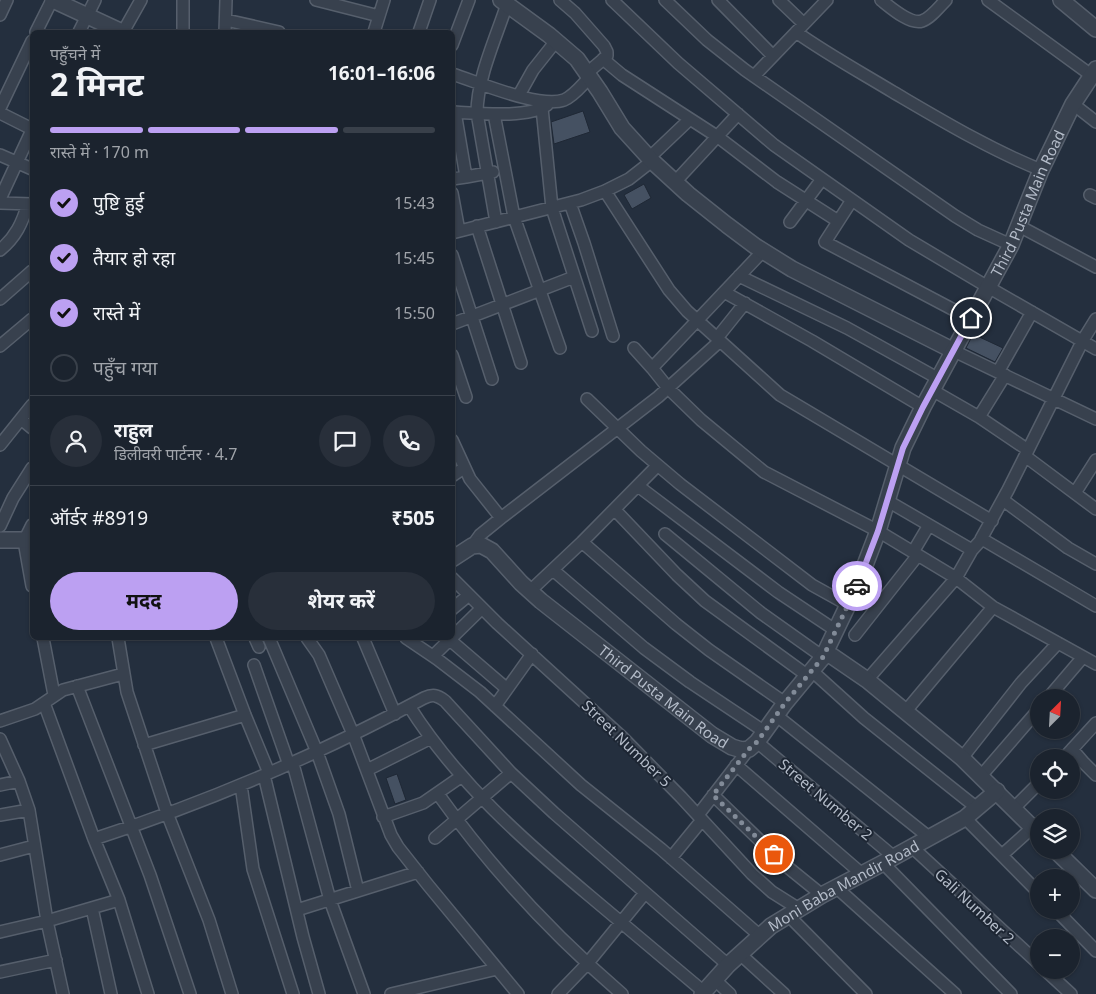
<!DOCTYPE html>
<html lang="hi">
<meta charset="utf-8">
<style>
:root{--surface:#1b232e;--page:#282f3a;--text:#f1f3f6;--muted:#a0a4aa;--line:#39404a;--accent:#bca0f2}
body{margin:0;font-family:"Noto Sans","Noto Sans Devanagari",sans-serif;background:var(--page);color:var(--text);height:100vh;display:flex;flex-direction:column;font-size:19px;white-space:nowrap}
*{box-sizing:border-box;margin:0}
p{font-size:16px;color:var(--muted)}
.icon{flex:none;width:28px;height:28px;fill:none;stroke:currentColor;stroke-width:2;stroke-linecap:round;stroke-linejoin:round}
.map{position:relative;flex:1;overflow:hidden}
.panel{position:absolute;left:30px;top:30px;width:425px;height:610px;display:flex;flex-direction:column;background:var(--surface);border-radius:8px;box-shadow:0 1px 4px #0004,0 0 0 1px var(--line)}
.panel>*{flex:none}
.needle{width:32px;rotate:24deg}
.fabs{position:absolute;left:1030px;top:689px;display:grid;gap:10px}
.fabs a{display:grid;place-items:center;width:50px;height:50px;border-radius:50%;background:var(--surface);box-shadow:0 1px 4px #0004,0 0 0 1px var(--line);font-size:25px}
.pin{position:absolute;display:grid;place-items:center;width:42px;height:42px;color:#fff;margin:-21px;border:2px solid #fff;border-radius:50%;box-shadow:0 1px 5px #0007}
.courier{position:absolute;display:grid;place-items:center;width:50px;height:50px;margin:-25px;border:4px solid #bca0f2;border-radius:50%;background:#fff;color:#222;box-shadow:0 1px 6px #0007}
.headline em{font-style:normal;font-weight:700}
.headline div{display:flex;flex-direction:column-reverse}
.headline{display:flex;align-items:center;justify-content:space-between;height:85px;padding:0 20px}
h1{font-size:32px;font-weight:700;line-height:38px}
.bar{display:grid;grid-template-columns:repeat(4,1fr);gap:8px 5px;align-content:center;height:60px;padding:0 20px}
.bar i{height:6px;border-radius:4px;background:var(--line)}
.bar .active{background:var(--accent)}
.bar p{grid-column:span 4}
.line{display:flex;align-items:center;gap:12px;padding:0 20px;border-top:1px solid var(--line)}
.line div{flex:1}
.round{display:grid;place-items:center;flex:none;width:52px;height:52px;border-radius:26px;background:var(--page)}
ol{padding:0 20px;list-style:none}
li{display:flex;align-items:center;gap:15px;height:55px}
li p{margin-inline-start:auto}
li .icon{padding:5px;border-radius:50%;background:var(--accent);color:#111;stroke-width:4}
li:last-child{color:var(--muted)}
li i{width:28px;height:28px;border:2px solid var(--line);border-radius:50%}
.action{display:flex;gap:10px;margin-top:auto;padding:10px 20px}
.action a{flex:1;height:58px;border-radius:30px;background:var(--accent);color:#111;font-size:20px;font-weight:700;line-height:58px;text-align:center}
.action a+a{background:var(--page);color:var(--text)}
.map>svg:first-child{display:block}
</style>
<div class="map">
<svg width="1096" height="994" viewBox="0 0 1096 994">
<rect width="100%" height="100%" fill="#242f3e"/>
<!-- building -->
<path fill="#455162" stroke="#1f2835" d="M 583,111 L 590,132 L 554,144 L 551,122 Z
M 644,184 L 651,198 L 632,209 L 624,195 Z
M 973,334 L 1003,348 L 995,362 L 966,348 Z
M 397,774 L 406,800 L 395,804 L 386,778 Z"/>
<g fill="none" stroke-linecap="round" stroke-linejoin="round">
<!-- minor casing -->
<g stroke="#565f6c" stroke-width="14">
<path id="minor" d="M 316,0 L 379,16
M 560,0 L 575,13 L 604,46 L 607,52 L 607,56 L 587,73
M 612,0 L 678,63 L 774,145 L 909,240 L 988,287 L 1096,349
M 665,0 L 707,40 L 745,70 L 955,216 L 978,230 L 1011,245
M 718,0 L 773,56
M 779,0 L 804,24
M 881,0 C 890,7 910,25 922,21 C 931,18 939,7 946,0
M 988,0 L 1091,75
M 0,15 L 7,0
M 226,20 L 279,32
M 36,32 L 52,0
M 79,32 L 95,0
M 123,32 L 141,0
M 183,32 L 183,0
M 225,32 L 226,0
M 374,32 L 384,0
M 419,32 L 430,0
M 796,32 C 827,54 860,72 893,92 C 941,120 989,149 1041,170
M 452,45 L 469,0
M 603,59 L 622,75 L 718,137 L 777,182 L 838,221
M 452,74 C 478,82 540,109 564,100 C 574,96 582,85 590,77
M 754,76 L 827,0
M 519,95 L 533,70 L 556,41
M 1073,104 L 1096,122
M 0,108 L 32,41
M 542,108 L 552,208 L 592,331
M 452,112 C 476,113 527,119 547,105
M 455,112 L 466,177 L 493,172
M 0,113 L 32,129
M 494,114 L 514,217 L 560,348
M 0,155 L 32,169
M 649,158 L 690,119
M 452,179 L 466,177
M 675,182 L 738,114
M 605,191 L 669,290 L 687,311 L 780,395 L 992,521
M 452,193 L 459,231
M 1090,195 L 1096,198
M 0,199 L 32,130
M 852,200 L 825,242 L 971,319
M 0,203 L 32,204
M 570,203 L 584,243 L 613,336
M 496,222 L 477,113 C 477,78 496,38 507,4
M 790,222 L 822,179
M 477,226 L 521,363
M 1019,226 L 1096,267
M 452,233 L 581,200 L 605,191 L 629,179 L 652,161
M 0,250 C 16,237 22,223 28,204
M 763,251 L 652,368 L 668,388 L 701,420 L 764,472 L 878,531 L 956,578 L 993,607 L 1096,664
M 452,255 L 492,379
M 739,276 L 847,328 L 939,379
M 724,292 L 812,341 L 923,407
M 0,299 L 32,271
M 452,324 L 574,277
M 717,338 L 745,303
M 0,346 L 32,319
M 634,348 L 652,368
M 954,351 L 1096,419
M 452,355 L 466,397
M 998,372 L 1032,312
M 1005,375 L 979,417 L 1028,450
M 932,390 L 979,417
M 587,399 L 641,451 L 680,484 L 812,585 L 848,605
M 21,419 L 32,428
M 452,440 L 470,479 L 501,518
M 0,445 L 32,405
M 1025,456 L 1096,509
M 452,476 L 464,468
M 638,486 L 778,592 L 835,630
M 1075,493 L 1096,460
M 886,500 L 972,550 L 982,539 L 1096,606
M 1003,500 L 1068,548 L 1096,564
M 615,510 L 677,575 L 705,601 L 808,676
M 32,525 L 24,541 L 32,586
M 0,526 L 13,498 L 32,468
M 665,534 L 761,613 L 823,657
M 981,539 L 1008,490 L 1083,340 L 1096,319
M 582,542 L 676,624 L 709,650 L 785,703
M 472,546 L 480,535 L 501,518 L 658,397 L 720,341
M 913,552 L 929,525
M 553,570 L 644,648 L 690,682 L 765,732
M 452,578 L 497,623 L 622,737 L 681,797 L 752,874 L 772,892 L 799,909
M 530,591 L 582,542 L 657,466
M 452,609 L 469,595
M 855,635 L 918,555
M 43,638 L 54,695
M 118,638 L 127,692 L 167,813 L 209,920 L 232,994
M 216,638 L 245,715 L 269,773
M 255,638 L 259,647
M 269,638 L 317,752 L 339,814 L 358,891
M 307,638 L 319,655 L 353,734 L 391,835 L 398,847 L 428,885 L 518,994
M 363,638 L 395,714
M 406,638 L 437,659 L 480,692 L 581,785 L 661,849 L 759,935
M 450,640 L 507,689
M 433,656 L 482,608
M 254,665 L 289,765
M 812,671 L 864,718 L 977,808
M 867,680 L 956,578 L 972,550
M 77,686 L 150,875 L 190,994
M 1048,698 L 1083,657
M 44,703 L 94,839 L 119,900 L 148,994
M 409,706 C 457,782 523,840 591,897 C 629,929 666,960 704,992
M 495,706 L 532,654
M 905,712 L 993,607
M 777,716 L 930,838
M 0,721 L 35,709 L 63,690 L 123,674
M 0,739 L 19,781 L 29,810 L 47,921 L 63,994
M 757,742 L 894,857
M 144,745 L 245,715
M 1072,749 L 1084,763 L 1096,775
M 962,758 L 1021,683 L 1058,643
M 1064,758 L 1096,723
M 293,764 L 330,900 L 364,994
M 736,765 L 862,874
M 367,770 L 431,738
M 264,775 L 303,937 L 319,994
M 981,776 L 1039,709
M 0,785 L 19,781
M 241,785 L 253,869 L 293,994
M 438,794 C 491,868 553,935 622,994
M 713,795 L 785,865 L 822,895
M 1013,809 L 1039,783
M 0,815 L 29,810
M 698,815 L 749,749
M 383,817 L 423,803 L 462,776
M 965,818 L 1039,893
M 435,838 L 511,773
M 94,839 C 208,802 318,755 424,698 C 433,694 437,695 445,701 L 511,773 L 554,813 L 728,965
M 912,847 L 1039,964
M 0,855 L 34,846
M 1002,855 L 1032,828
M 671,858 L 702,820
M 883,863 L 1011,994
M 837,888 L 955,994
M 92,908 L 111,994
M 297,910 L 418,872
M 1056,910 L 1096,951
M 789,916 L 866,994
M 0,932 L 47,921 L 119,900
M 740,954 L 784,994
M 1045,970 L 1071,994
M 0,972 L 56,960
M 715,980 L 730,994
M 391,994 L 497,969
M 558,994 L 587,964 L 645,893"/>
</g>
<!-- tertiary casing -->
<g stroke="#565f6c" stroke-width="18">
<g id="tertiary">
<path d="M 53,0 L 122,32"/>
<path d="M 501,0 L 549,35 L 577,59 L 600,92 L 622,128 L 652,161 L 688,194 L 727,225 L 755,246 L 792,269 L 954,351"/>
<path d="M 1061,0 L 1096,29"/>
<path d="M 0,540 L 32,540"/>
<path id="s1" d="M 452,559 L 472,546 L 481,545 L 492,551 L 521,583 L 541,601 L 712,735 L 732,747 L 742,750 L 749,749 L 757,742 L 785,703 L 823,657 L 857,586 L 878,531 L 903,448 L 923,407 L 1011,245 L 1041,170 L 1073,104 L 1096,69"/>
<path d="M 823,657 L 828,655 L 832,656 L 867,680 L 962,758 L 1039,834"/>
<path d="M 1055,850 L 1096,890"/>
<path id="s2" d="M 702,994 L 728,965 L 771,926 L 822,895 L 883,863 L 965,818 L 997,791"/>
</g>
</g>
<!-- minor -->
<use href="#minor" stroke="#38414e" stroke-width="11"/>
<!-- tertiary -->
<use href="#tertiary" stroke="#38414e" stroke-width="15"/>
</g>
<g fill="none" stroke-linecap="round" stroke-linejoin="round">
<!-- done -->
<path stroke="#828b98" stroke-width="5" stroke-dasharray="0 9" d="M 774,854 L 713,795 L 749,749 L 757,742 L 785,703 L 823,657 L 857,586"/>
<!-- route -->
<path stroke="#bca0f2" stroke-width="6" d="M 857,586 L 878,531 L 903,448 L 923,407 L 971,318"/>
</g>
<g text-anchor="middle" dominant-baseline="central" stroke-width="4" stroke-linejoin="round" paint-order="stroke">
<!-- street labels -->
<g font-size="15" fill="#b4bcc9" stroke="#1d2633">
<text stroke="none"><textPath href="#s1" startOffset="991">Third Pusta Main Road</textPath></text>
<text stroke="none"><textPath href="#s1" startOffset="271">Third Pusta Main Road</textPath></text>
<text transform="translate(627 743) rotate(44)">Street Number 5</text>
<text transform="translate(826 799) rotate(40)">Street Number 2</text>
<text stroke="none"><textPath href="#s2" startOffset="180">Moni Baba Mandir Road</textPath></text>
<text transform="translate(975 906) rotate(43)">Gali Number 2</text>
</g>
</g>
</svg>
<div class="fabs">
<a><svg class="needle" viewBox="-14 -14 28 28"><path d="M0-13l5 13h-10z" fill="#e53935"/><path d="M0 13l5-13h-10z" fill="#a0a4aa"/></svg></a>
<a><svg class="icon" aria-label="locate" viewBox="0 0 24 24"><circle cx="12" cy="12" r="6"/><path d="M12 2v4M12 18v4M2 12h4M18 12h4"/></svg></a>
<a><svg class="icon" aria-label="layers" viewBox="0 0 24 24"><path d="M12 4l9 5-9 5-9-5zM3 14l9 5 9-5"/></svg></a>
<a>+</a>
<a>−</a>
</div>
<div class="pin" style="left:774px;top:854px;background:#ea580c"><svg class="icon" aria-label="bag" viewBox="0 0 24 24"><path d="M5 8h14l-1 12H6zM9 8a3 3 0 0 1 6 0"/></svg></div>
<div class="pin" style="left:971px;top:318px;background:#1f2937"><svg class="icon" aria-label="home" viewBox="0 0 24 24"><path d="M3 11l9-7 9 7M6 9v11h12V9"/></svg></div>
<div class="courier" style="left:857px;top:586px"><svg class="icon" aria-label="car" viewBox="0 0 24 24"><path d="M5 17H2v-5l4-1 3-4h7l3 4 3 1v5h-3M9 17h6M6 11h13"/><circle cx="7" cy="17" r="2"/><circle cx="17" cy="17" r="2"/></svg></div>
<section class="panel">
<div class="headline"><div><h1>2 मिनट</h1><p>पहुँचने में</p></div><em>16:01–16:06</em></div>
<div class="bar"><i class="active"></i><i class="active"></i><i class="active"></i><i></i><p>रास्ते में · 170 m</p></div>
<ol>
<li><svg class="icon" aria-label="check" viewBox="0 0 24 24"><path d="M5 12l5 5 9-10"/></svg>पुष्टि हुई<p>15:43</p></li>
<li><svg class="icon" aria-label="check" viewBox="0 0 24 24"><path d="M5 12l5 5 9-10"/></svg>तैयार हो रहा<p>15:45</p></li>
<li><svg class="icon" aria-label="check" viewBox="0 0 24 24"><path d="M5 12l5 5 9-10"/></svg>रास्ते में<p>15:50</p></li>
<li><i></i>पहुँच गया</li>
</ol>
<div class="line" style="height:90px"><a class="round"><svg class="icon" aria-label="person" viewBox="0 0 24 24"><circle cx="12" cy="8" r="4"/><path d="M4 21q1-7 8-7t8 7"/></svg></a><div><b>राहुल</b><p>डिलीवरी पार्टनर · 4.7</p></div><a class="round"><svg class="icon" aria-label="chat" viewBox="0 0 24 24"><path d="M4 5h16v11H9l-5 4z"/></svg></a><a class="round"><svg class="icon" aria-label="phone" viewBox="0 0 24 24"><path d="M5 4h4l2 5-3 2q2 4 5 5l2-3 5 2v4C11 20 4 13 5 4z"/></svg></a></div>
<div class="line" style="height:65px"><div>ऑर्डर #8919</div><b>₹505</b></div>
<div class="action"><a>मदद</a><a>शेयर करें</a></div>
</section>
</div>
